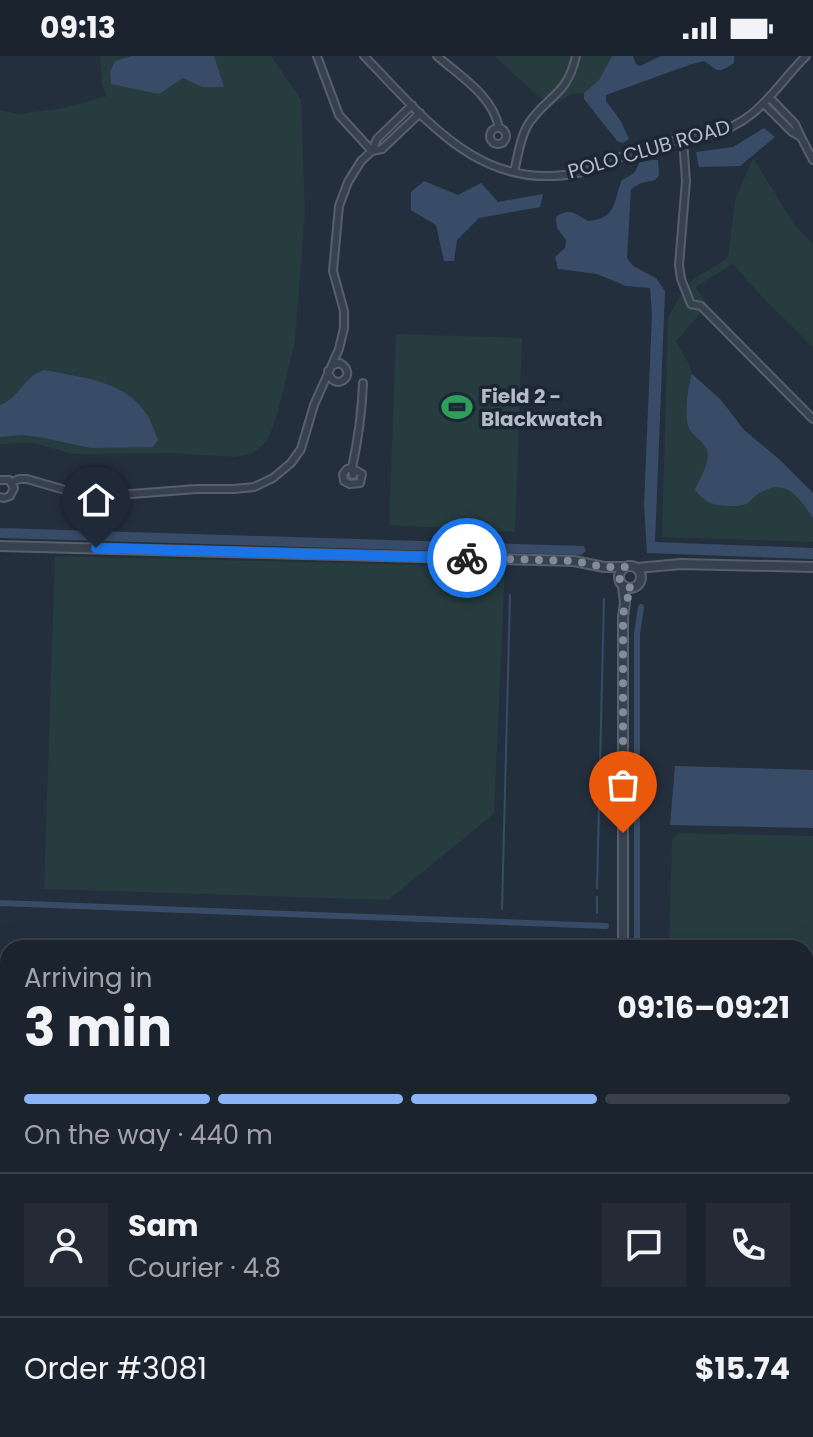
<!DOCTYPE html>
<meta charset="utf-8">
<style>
:root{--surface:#1b232e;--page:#242b36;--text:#f1f3f6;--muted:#a0a4aa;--line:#39404a;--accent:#8ab4f8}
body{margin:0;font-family:Poppins,sans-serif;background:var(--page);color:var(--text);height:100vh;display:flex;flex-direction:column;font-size:30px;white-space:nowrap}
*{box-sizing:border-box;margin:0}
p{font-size:26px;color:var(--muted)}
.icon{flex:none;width:44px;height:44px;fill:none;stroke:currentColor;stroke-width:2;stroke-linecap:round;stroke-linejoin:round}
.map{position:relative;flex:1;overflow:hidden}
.drawer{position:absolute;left:0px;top:884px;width:814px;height:498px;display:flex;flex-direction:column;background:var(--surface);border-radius:24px 24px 0 0;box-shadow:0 8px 32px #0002,0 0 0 2px var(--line)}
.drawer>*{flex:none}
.pin{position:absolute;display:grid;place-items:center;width:68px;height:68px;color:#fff;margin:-82px -34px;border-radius:50% 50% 50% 0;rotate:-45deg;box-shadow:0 0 8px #0007}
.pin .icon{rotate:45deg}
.courier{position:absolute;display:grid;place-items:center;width:80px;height:80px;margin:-40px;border:6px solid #1a73e8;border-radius:50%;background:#fff;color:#222;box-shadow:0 2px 10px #0007}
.headline em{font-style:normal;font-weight:700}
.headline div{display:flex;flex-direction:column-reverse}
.headline{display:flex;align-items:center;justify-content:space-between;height:136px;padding:0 24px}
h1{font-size:52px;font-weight:700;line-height:60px}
.bar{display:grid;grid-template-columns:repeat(4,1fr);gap:12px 8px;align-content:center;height:96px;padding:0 24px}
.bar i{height:10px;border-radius:6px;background:var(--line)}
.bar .on{background:var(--accent)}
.bar p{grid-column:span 4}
.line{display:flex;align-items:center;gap:20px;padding:0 24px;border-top:2px solid var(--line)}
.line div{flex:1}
.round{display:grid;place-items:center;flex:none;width:84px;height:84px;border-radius:0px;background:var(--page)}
.status{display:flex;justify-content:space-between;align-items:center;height:56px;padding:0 40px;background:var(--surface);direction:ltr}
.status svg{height:22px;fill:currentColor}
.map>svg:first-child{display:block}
</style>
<div class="status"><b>09:13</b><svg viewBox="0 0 49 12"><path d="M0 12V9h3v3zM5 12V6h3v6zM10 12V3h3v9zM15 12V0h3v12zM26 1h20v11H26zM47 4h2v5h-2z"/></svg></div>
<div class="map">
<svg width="813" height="1381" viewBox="0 0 813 1381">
<rect width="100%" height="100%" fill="#242f3e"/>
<!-- green -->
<path fill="#263c3f" d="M 100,0 L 271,0 L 301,44 L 305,156 L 295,284 L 278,356 L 271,376 L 264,388 L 251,398 L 234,401 L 171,397 L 73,398 L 34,387 L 0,388 L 0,54 L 19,58 L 64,52 L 107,40 L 102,30 Z
M 495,0 L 612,0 L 599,24 L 584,37 L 572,38 L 558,46 L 540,42 Z
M 753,102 L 795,170 L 813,188 L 813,291 L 766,245 L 733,208 L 695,231 L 708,249 L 676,285 L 689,309 L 692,318 L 721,344 L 744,374 L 780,404 L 813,437 L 813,486 L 662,481 L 668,262 L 680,240 L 692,224 L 728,202 L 735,144 Z
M 396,278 L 522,282 L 515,476 L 389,469 Z
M 55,500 L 505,511 L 494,758 L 388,844 L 44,833 Z
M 679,777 L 813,780 L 813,1028 L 806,1028 L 806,892 L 669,892 L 672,784 Z
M 110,882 L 234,887 L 233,892 L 110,892 Z
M 0,1215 L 8,1215 L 8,1374 L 43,1374 L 43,1381 L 0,1381 Z
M 69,1374 L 193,1374 L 193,1381 L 69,1381 Z
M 390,1374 L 526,1374 L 526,1381 L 390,1381 Z"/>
<!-- water -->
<path fill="#394c67" d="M 132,0 L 214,0 L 224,31 L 202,31 L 183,22 L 159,38 L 111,28 L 110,16 L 115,5 Z
M 612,0 L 633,0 L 636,8 L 640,10 L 661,0 L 734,0 L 734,7 C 716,19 718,14 704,5 L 692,8 L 606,39 L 606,45 L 620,64 L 629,83 L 623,87 L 617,85 L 614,81 L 584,43 L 584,37 L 599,24 Z
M 764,72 L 775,81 L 740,110 L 699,111 L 696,96 L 733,91 Z
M 651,104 L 658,104 L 659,119 L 655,124 L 641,127 L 631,133 L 627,202 L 633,210 L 656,222 L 665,235 L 655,486 L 813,492 L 813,503 L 647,497 L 644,449 L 652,258 L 650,232 L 626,230 L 597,218 L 558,213 L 555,201 L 565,192 L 566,184 L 557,172 L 556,161 C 569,151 576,158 588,165 C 618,163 613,144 622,124 L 634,117 L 640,106 Z
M 424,125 L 458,139 L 481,127 L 498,146 L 543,138 L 540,151 L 479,162 L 457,184 L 454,205 L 444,205 L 436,169 L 411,154 L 411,136 Z
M 45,314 C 82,322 126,324 148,360 C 152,368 155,376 158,384 L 153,391 L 91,392 L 39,381 L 22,379 L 0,381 L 0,349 C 22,340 23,320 45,314 Z
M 692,318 L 721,344 L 744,374 L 780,404 L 813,437 L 813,462 C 799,441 785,420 758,438 C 754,440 752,444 748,447 C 739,452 720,450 710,447 C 704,444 699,439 695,434 C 699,424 708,410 708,399 C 708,388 695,382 690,374 C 683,362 688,331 692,318 Z
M 0,472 L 584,490 L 586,495 L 581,499 L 0,482 Z
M 675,710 L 813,714 L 813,772 L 670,769 Z"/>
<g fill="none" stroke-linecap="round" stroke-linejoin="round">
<!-- stream -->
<path stroke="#394c67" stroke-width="2" d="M 597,832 L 604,543
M 502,853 L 510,539
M 597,857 L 597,841"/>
<!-- canal -->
<path stroke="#394c67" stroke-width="6" d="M 0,847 L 606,870
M 637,892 L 637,578 L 641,551"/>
<!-- minor casing -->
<g stroke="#565f6c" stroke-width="10">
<path id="minor" d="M 317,0 L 339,59 L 372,95
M 364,0 C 426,63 481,139 582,116 C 604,111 622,99 644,91 C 665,84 688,85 709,79 C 759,66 773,33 806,0
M 437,0 C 460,20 493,40 499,72
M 764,48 L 792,76 L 801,81 L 795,68 L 770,42
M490 80a8 8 0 1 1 16 0a8 8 0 1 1-16 0Z
M 801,81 L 813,104
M 683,84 L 686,125 L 679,209 L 681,223 L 691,248 L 701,250 L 813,363
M 372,95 L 377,83 L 412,49
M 514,116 C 518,100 520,81 529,67 C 548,39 567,40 576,0
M 328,315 C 333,338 360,319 340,307 L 333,309
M 353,419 L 352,412 L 362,418 L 360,427 L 350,428 L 344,425 L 343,418 L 347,413 L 352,412 C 358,384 362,356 363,327
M 0,424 L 9,424 L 14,432 L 10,440 L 4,442 L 0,441
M 12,426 L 19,423 L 27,423 L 65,434 L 118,439 L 197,433 L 234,433 L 254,431 L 273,422 L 291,407 L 301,393 L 314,349 L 339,293 L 344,272 L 344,255 L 333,215 L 339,150 L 348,126 L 361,105 L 372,95 L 382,93 L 420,57
M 0,1199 L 8,1199
M 806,1334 L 813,1332
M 738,1381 L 745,1374"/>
</g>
<!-- tertiary casing -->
<g stroke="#565f6c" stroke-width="12">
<path id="tertiary" d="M 0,490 L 574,505 L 604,511 L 625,511
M619 521a11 11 0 1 1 22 0a11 11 0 1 1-22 0Z
M 637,512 L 681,508 L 813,511
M 623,530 L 625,547 L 623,561 L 623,892
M 623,1374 L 623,1381"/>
</g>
<!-- minor -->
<use href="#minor" stroke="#38414e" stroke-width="6"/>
<!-- tertiary -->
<use href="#tertiary" stroke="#38414e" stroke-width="8"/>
</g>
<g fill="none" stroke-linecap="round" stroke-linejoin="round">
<!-- done -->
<path stroke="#828b98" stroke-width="8" stroke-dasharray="0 14.4" d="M 467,502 L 574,505 L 604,511 L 625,511 L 619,518 L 620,525 L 626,531 L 633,532 L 625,547 L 623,561 L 623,777"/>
<!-- route -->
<path stroke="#1a73e8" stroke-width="10" d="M 96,492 L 467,502"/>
</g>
<!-- icons -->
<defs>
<g id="stadium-bare" transform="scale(2.4)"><path d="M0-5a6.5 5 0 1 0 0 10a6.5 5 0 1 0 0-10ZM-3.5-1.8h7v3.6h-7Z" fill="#2e9e5b" stroke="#1d2633" stroke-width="2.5" paint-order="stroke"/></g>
</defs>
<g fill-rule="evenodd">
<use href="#stadium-bare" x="457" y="351"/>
</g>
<g text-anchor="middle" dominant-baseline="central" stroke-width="7" stroke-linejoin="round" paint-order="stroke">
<!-- street labels -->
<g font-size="20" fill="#b4bcc9" stroke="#1d2633">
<text transform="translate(649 93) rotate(-16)">POLO CLUB ROAD</text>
</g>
<!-- poi labels -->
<g font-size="20" font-weight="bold" fill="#b4bcc9" stroke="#1d2633" text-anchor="start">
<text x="481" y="340">Field 2 -<tspan x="481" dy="23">Blackwatch</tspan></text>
</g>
</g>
</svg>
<div class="pin" style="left:623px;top:777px;background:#ea580c"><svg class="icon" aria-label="bag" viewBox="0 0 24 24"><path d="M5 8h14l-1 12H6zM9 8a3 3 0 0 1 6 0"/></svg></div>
<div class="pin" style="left:96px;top:492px;background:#1f2937"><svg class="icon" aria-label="home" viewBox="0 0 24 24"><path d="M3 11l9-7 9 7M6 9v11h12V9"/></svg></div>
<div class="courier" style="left:467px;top:502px"><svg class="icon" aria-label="bike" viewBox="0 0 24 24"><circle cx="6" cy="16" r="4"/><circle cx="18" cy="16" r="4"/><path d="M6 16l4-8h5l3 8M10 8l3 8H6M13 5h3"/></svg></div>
<section class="drawer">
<div class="headline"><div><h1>3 min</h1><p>Arriving in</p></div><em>09:16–09:21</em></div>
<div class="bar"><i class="on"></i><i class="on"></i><i class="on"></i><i></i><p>On the way · 440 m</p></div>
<div class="line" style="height:144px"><a class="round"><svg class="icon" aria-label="person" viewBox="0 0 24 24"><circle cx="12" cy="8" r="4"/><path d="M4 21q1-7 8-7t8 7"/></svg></a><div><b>Sam</b><p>Courier · 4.8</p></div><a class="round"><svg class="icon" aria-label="chat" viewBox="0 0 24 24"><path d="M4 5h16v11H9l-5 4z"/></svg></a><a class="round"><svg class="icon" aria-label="phone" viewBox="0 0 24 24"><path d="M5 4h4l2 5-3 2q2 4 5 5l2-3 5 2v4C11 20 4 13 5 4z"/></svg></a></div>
<div class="line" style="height:104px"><div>Order #3081</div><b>$15.74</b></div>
</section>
</div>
